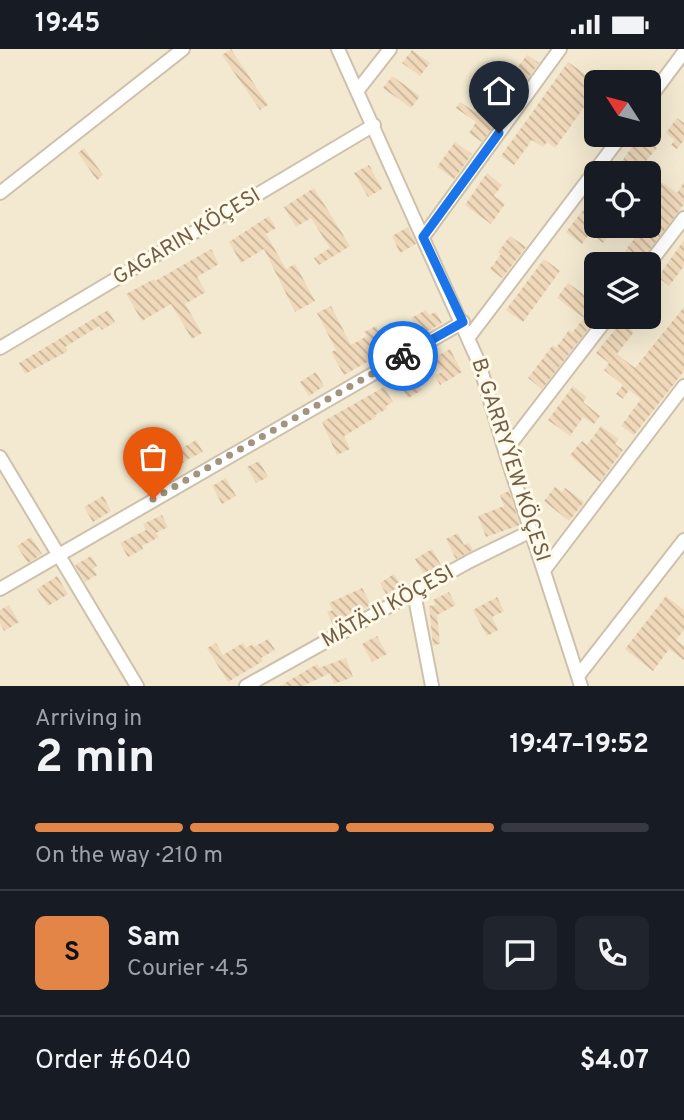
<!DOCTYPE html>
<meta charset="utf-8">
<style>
:root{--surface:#171b24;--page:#20242c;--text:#f1f3f6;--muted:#9ea1a6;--line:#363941;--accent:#e48548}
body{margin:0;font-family:Overpass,sans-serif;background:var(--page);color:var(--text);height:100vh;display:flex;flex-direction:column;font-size:26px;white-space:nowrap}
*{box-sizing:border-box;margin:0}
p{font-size:23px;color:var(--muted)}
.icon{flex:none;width:38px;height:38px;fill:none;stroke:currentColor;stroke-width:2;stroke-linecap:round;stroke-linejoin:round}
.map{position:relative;height:637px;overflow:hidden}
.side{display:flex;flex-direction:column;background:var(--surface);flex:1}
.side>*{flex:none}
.needle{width:46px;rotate:306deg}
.controls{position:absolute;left:584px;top:21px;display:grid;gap:14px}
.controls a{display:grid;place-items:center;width:77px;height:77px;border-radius:10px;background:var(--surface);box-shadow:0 7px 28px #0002;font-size:35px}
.pin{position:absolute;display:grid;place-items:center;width:60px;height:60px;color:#fff;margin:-72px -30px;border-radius:50% 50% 50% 0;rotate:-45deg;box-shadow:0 0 7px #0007}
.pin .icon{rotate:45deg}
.courier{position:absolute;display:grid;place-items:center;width:70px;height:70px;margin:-35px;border:5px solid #1a73e8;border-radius:50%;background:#fff;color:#222;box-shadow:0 2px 9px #0007}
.head em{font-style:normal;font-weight:700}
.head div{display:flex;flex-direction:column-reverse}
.head{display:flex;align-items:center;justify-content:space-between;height:119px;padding:0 35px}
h1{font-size:46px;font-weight:700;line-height:52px}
.bar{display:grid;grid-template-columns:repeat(4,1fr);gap:10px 7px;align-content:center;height:84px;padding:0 35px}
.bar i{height:9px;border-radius:5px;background:var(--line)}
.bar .active{background:var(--accent)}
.bar p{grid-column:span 4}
.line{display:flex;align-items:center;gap:18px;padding:0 35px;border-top:2px solid var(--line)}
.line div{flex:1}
.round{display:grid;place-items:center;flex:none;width:74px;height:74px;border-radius:10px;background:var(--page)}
.status{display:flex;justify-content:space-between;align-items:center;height:49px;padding:0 35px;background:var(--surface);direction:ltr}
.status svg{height:19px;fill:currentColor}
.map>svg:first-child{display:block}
</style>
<div class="status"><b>19:45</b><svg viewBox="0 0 49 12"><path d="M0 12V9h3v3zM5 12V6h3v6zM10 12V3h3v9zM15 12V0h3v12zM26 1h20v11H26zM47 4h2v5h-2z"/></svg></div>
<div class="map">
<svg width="684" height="637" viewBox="0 0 684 637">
<defs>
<pattern id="building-back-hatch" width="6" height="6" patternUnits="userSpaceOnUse" patternTransform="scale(1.75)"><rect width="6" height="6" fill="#f0d9ba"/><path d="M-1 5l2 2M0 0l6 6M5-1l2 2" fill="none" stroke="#c7b399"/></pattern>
</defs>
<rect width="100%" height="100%" fill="#fcf6e1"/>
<!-- residential -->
<path fill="#f3e9d0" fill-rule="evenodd" d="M 0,0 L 684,0 L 684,637 L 0,637 ZM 597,33 L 649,33 L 649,86 L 597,86 ZM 597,124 L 649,124 L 649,177 L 597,177 ZM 597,215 L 649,215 L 649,268 L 597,268 Z"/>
<!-- building -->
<path fill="url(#building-back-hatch)" d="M 231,0 L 268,56 L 260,61 L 222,6 Z
M 412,1 L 430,14 L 420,27 L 402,14 Z
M 527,6 L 539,14 L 518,43 L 502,31 L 514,16 L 517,19 Z
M 568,13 L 597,34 L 597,40 L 555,99 L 547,93 L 543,98 L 532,91 L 514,116 L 501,107 Z
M 392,27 L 420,47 L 411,59 L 383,39 Z
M 488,44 L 507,58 L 482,93 L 469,84 L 476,73 L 456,59 L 460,53 L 475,63 Z
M 677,69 L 684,74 L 684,91 L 677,100 L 671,96 L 675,91 L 666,84 Z
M 640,86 L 657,99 L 643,116 L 637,111 L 628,124 L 620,124 L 616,121 Z
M 455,93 L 472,105 L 454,130 L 437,118 Z
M 84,99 L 103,126 L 97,131 L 78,104 Z
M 369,116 L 382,140 L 368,148 L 354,124 Z
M 487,124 L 502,136 L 494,147 L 505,155 L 491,175 L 465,156 Z
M 657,130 L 677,144 L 684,133 L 684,155 L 640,214 L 625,202 L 644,177 L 649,177 L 649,141 Z
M 314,139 L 350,197 L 319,216 L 314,209 L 330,199 L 311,169 L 296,178 L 284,158 Z
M 591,151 L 597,155 L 597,177 L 622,177 L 614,188 L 610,185 L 603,194 L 590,184 L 582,195 L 566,183 Z
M 269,167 L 276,179 L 266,185 L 286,220 L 295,215 L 315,252 L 295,263 L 264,200 L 241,214 L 229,193 Z
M 408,178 L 416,195 L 400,204 L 392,187 Z
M 510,187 L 526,198 L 502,229 L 490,220 L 501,205 L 498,203 Z
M 684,191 L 684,217 L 669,237 L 658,228 Z
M 211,200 L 219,215 L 197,228 L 206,243 L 185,255 L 202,284 L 192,290 L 171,255 L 142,272 L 126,245 L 154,230 L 155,232 Z
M 544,210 L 560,222 L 523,273 L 506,261 Z
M 568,234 L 597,255 L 597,268 L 542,340 L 528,329 L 553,296 L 556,299 L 569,281 L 572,284 L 584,269 L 557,249 Z
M 331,257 L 351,296 L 367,287 L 364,283 L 376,277 L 378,281 L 384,278 L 390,289 L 386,292 L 390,300 L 344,326 L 331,303 L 336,301 L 317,264 Z
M 684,258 L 684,322 L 634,386 L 621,377 L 641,350 L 629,341 L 623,350 L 616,345 L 623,336 L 604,321 L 609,314 L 596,304 L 621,273 L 634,283 L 617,305 L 635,319 Z
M 108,261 L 115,273 L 102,281 L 99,277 L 65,298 L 68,302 L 25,325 L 19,314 Z
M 426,261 L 429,266 L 436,263 L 442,274 L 421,286 L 411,269 Z
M 450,300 L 462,323 L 440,336 L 435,327 L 442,323 L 434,309 Z
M 410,322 L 422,341 L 408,349 L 397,331 Z
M 316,323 L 324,337 L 309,347 L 300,333 Z
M 573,337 L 587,348 L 583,353 L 600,367 L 594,375 L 583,368 L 570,387 L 548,371 Z
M 384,338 L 393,353 L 386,357 L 387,360 L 375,366 L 376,368 L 344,387 L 350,400 L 337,406 L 322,373 Z
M 601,377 L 619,390 L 615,395 L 623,401 L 600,433 L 570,406 L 582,392 L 587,396 Z
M 196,391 L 203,403 L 190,409 L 163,428 L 155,416 L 171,402 L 173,404 Z
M 259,412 L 268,428 L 256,434 L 247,418 Z
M 226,429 L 236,447 L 222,455 L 212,437 Z
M 555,438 L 562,443 L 565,439 L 584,453 L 569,472 L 544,452 Z
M 509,442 L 520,476 L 486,488 L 478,467 L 504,457 L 500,446 Z
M 103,447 L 111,462 L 93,473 L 84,458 Z
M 162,466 L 168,478 L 156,484 L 159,488 L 142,497 L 143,500 L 128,508 L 120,494 L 146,481 L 143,475 Z
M 458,484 L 464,496 L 469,494 L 473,501 L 456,510 L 446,490 Z
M 31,488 L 42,505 L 28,514 L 17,497 Z
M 432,500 L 442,518 L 425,527 L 415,510 Z
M 91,507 L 97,517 L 93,520 L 97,526 L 85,533 L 75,516 Z
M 394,525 L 402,538 L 387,547 L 380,534 Z
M 57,527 L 68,545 L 48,557 L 37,540 Z
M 362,539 L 371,556 L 333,576 L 327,563 L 333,561 L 329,554 Z
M 449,543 L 456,556 L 437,566 L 440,595 L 433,596 L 429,557 L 436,556 L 433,551 Z
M 666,547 L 684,561 L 684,581 L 676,591 L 684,597 L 684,611 L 669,600 L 653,622 L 625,600 Z
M 497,548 L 504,562 L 492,568 L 498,581 L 487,587 L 473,561 Z
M 9,556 L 19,573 L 4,582 L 0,574 L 0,561 Z
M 377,587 L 387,605 L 372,613 L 362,595 Z
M 268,590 L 275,601 L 261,609 L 263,612 L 228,633 L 207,599 L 216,594 L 223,606 L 243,594 L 246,599 L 253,595 L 254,598 Z
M 346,609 L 353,628 L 334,635 L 330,624 L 303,637 L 280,637 L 317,615 L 319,619 Z"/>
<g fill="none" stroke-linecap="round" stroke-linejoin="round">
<!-- minor casing -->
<g stroke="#cec1ac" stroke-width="16">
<path id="minor" d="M 338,0 L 479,314 L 505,402 L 581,637
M 358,41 L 390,0
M 649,50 L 684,3
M 0,144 L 183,0
M 423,188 L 560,0
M 649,215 L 684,169
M 469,288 L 622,86
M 0,299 L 374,76
M 505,402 L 608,268
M 0,408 L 137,637
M 545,520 L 684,337
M 0,540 L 463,273
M 414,544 L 432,637
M 578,627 L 684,491
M 246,637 L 470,512 L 531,482"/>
</g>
<!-- minor -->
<use href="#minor" stroke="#fff" stroke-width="12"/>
</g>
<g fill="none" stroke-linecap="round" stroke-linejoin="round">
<!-- done -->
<path stroke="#a2947e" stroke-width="7" stroke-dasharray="0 12.6" d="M 153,450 L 403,307"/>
<!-- route -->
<path stroke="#1a73e8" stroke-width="9" d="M 403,307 L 463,273 L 423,188 L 499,84"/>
</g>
<g text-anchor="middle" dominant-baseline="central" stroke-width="6" stroke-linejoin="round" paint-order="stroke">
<!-- street labels -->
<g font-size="21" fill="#725f49" stroke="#fff9e7">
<text transform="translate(187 188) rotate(-31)">GAGARIN KÖÇESI</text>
<text transform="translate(510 411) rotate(72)">B. GARRYÝEW KÖÇESI</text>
<text transform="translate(388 558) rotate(-29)">MÄTÄJI KÖÇESI</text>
</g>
</g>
</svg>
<div class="controls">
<a><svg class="needle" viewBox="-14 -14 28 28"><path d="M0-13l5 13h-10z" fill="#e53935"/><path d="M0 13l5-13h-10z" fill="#9ea1a6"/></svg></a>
<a><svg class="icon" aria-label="locate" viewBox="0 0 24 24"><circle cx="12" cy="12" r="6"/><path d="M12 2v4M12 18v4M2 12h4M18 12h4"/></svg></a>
<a><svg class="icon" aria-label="layers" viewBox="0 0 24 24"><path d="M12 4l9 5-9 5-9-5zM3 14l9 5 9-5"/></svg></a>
</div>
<div class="pin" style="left:153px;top:450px;background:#ea580c"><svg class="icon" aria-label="bag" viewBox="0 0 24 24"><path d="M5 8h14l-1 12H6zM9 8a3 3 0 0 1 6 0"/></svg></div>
<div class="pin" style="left:499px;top:84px;background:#1f2937"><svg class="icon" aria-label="home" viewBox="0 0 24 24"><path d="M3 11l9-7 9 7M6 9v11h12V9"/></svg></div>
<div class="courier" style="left:403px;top:307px"><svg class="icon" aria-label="bike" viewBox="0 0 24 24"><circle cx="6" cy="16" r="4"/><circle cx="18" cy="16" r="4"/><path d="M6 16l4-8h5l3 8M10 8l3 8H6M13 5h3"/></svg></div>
</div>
<section class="side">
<div class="head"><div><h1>2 min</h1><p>Arriving in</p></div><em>19:47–19:52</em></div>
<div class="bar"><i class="active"></i><i class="active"></i><i class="active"></i><i></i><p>On the way · 210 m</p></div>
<div class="line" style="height:126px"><b class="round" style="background:var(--accent);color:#111">S</b><div><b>Sam</b><p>Courier · 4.5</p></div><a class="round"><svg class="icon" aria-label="chat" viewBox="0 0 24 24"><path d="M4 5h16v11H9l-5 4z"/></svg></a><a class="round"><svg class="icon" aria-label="phone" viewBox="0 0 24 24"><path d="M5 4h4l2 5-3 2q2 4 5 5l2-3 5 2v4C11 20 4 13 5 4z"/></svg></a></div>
<div class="line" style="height:91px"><div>Order #6040</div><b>$4.07</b></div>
</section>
